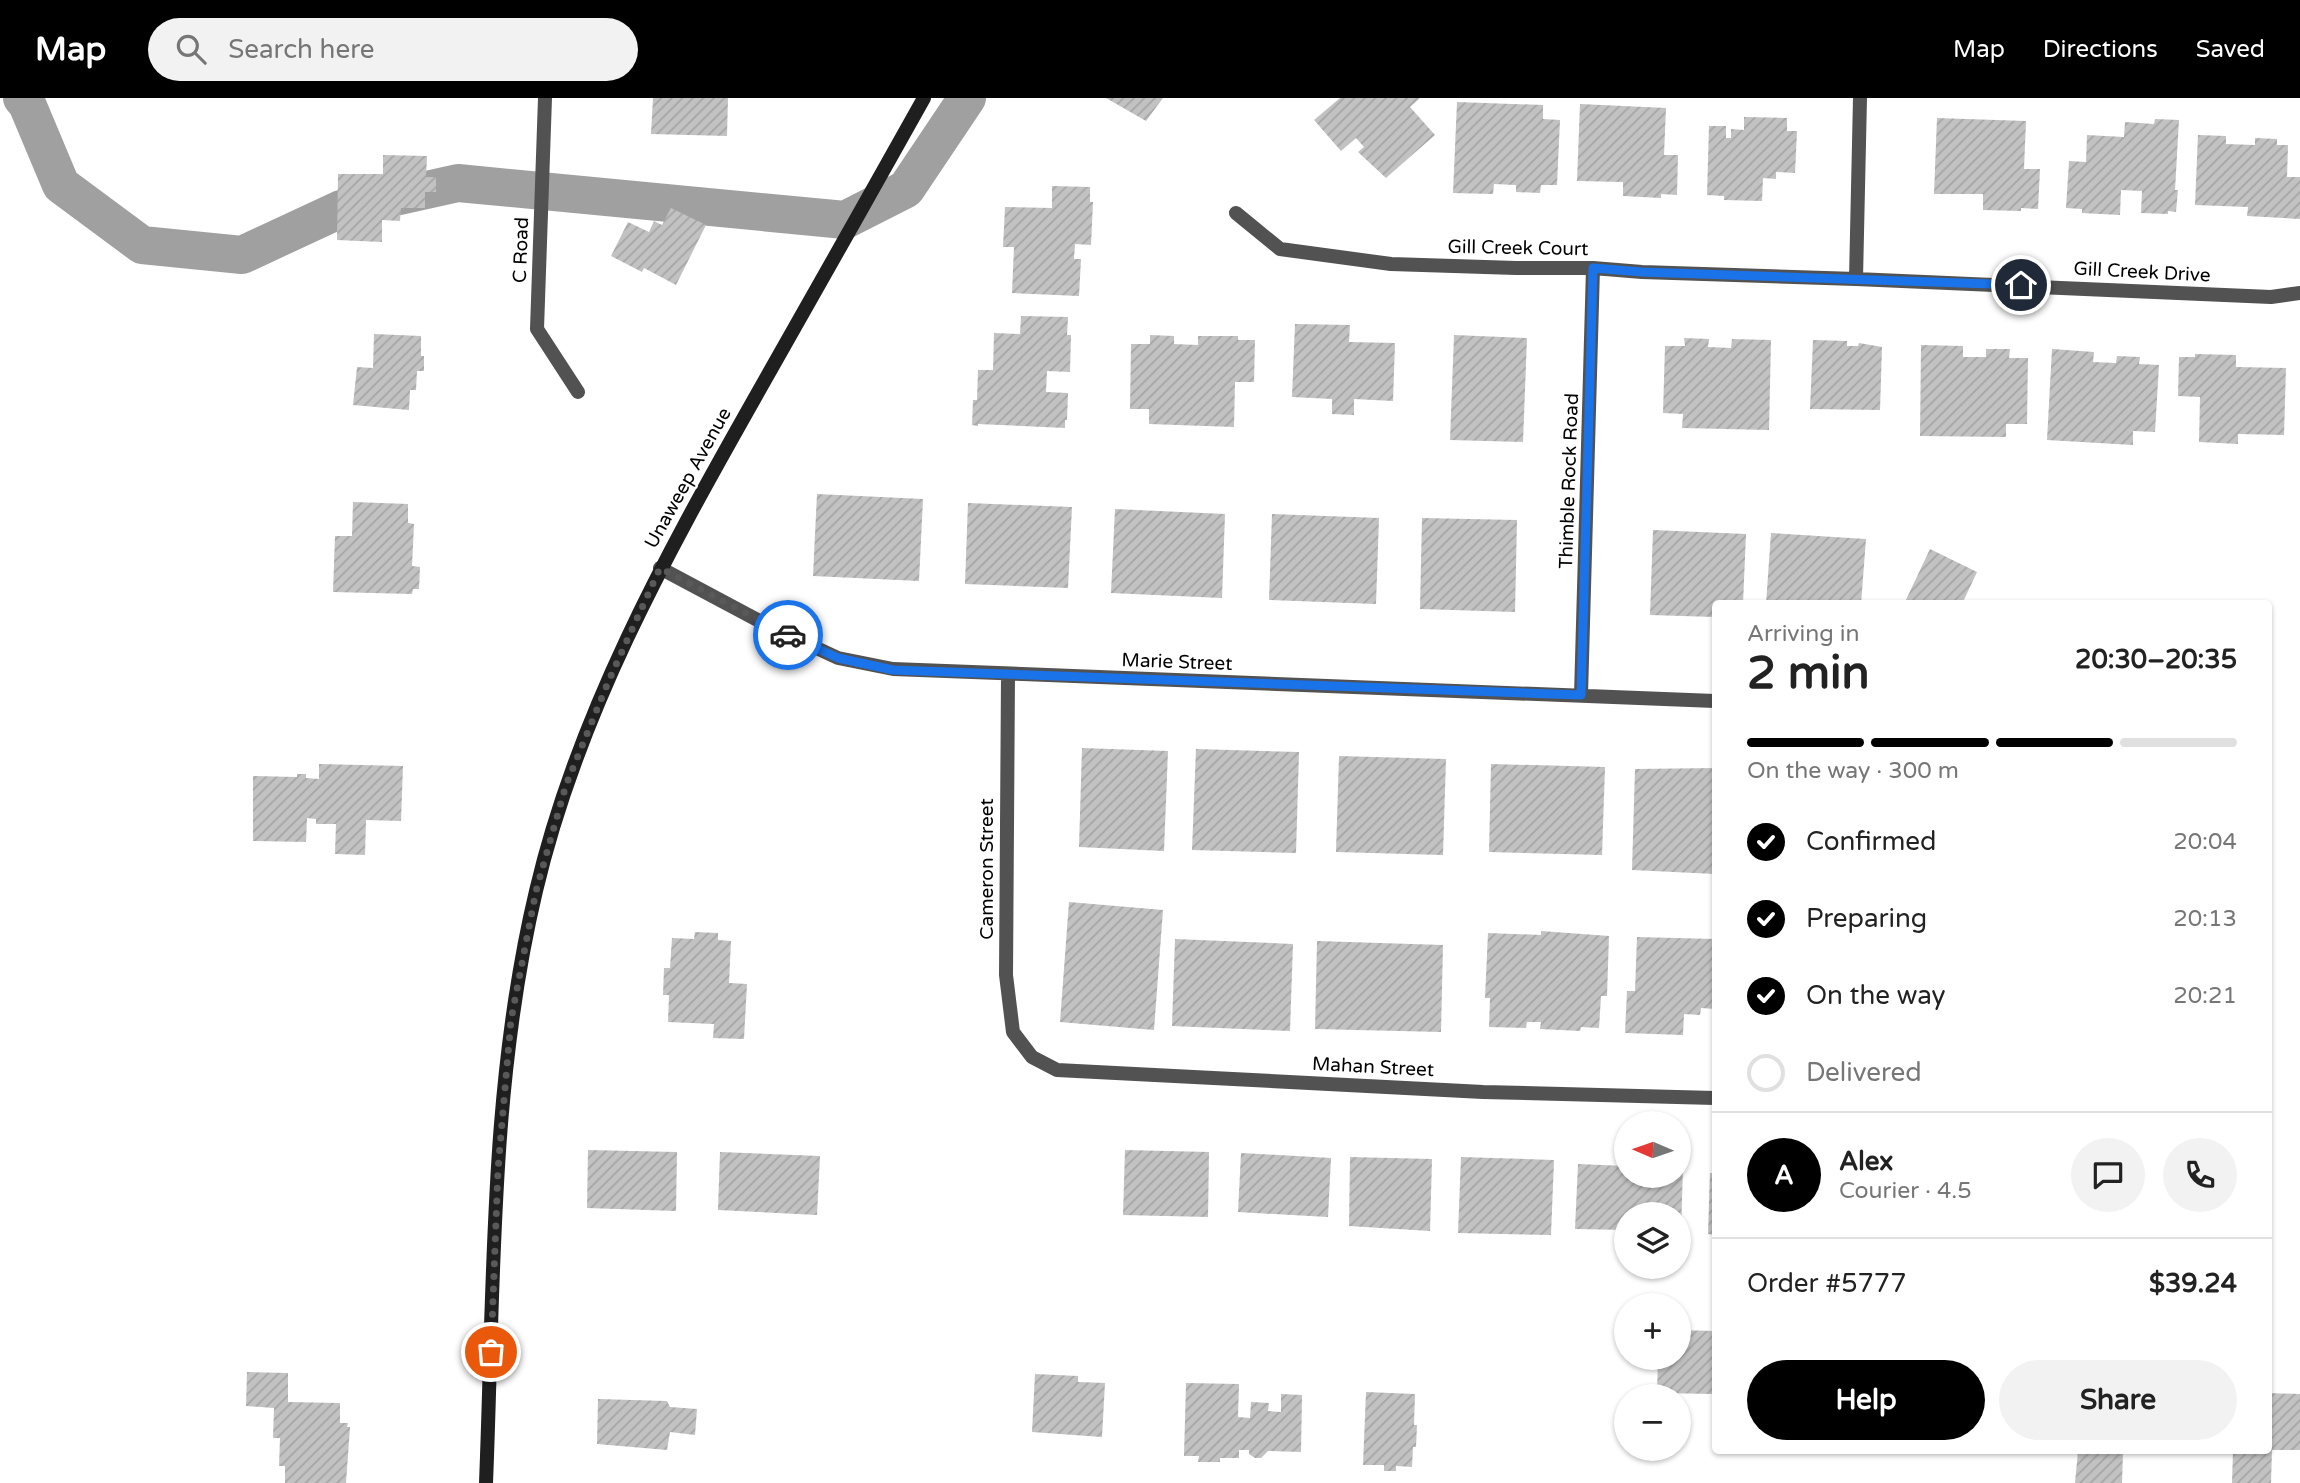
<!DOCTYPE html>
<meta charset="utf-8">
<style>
:root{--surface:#fff;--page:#f2f2f2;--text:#222;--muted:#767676;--line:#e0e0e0;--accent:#000}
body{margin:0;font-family:"Varela Round",sans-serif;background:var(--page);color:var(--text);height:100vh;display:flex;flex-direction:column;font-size:26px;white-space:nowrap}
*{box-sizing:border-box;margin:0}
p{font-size:23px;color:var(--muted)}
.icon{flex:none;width:38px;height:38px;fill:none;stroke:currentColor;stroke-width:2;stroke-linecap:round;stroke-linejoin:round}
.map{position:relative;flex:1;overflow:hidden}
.sheet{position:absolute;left:1712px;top:502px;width:560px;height:854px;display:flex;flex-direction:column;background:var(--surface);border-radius:7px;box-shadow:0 2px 5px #0004}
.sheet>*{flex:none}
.needle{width:46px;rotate:272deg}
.fabs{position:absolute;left:1614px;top:1013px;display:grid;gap:14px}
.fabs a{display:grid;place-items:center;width:77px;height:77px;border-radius:50%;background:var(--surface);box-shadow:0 2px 5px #0004;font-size:35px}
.pin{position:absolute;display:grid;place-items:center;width:60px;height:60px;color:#fff;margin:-30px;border:4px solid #fff;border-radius:50%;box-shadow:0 2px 7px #0007}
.courier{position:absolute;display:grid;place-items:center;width:70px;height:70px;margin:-35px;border:5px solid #1a73e8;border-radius:50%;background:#fff;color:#222;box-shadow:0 2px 9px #0007}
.headline em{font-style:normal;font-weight:700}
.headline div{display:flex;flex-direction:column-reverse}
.headline{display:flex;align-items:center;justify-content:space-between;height:119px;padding:0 35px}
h1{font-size:46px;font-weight:700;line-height:52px}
.bar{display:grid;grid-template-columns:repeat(4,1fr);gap:10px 7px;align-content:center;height:84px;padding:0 35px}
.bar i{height:9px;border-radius:5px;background:var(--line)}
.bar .current{background:var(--accent)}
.bar p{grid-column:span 4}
.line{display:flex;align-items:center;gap:18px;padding:0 35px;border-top:2px solid var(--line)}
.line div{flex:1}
.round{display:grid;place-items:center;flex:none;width:74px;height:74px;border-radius:37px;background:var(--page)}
ol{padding:0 35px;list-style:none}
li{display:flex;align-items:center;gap:21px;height:77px}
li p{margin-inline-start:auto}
li .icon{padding:7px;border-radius:50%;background:var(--accent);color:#fff;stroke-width:4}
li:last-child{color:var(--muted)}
li i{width:38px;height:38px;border:4px solid var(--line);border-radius:50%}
.button{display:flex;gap:14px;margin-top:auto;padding:14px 35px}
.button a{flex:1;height:80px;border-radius:42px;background:var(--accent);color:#fff;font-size:28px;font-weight:700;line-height:80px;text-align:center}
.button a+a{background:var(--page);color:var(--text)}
header{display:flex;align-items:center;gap:42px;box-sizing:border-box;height:98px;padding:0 35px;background:var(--accent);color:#fff}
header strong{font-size:33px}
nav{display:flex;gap:38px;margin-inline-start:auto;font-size:24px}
.search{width:490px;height:63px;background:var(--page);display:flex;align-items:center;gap:18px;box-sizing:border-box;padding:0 24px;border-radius:38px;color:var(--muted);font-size:26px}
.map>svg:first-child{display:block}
</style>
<header>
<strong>Map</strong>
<div class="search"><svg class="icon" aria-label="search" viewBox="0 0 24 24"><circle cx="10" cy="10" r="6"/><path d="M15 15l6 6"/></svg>Search here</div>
<nav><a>Map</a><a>Directions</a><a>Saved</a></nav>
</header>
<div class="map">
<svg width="2300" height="1385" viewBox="0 0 2300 1385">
<defs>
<pattern id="building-hatch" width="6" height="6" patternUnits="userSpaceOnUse" patternTransform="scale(1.75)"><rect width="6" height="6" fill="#c2c2c2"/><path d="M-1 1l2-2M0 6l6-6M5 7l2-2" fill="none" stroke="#a5a5a5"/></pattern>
</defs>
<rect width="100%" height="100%" fill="#fff"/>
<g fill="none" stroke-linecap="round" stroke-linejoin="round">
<!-- canal -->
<path stroke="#a0a0a0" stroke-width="38" d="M 22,0 L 27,6 L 61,87 L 142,147 L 242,157 L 341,111 L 458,85 L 845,122 L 906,91 L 967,0"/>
</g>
<!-- building -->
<path fill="url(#building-hatch)" d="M 653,0 L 728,0 L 727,38 L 651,36 Z
M 1106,0 L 1163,0 L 1146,23 Z
M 1340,0 L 1420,0 L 1410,9 L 1435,37 L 1386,80 L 1358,54 L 1364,49 L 1356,40 L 1341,53 L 1314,22 Z
M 1457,4 L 1543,7 L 1543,21 L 1560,22 L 1557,87 L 1541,87 L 1540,95 L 1516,94 L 1516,87 L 1494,86 L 1493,96 L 1453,95 Z
M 1580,6 L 1666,10 L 1664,57 L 1678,57 L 1677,97 L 1661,96 L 1661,100 L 1623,98 L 1623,84 L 1577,83 Z
M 1744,19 L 1787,20 L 1787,33 L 1797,33 L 1795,75 L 1776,74 L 1776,81 L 1763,80 L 1762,103 L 1724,102 L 1724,98 L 1707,97 L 1709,28 L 1726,28 L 1726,40 L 1731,40 L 1731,31 L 1744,32 Z
M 1937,20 L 2026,23 L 2024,71 L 2040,71 L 2038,111 L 2021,110 L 2021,113 L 1983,112 L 1983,96 L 1934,96 Z
M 2155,21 L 2179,22 L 2175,92 L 2178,92 L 2176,114 L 2168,113 L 2168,116 L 2141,115 L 2142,93 L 2121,92 L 2120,117 L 2082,115 L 2082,111 L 2066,110 L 2069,63 L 2086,64 L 2087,37 L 2124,39 L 2125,24 L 2154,26 Z
M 2198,37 L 2226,38 L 2226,46 L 2255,47 L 2255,40 L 2277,41 L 2277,47 L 2288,47 L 2287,79 L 2300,79 L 2300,121 L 2247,118 L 2248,109 L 2195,107 Z
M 383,57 L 427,58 L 426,79 L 436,79 L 436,94 L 425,94 L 425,110 L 401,110 L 400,123 L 382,122 L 382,144 L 337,142 L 338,76 L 383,76 Z
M 1052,88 L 1090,89 L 1090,104 L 1093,104 L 1091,147 L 1075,146 L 1074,161 L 1081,161 L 1079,198 L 1012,195 L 1014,149 L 1003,149 L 1005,109 L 1052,110 Z
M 671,110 L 706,127 L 676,187 L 644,170 L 642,174 L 611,158 L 628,124 L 649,134 L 654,123 L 662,127 Z
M 1021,218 L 1068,219 L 1067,237 L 1071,237 L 1070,274 L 1047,273 L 1046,294 L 1068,295 L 1067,322 L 1065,322 L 1065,330 L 978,326 L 978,328 L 972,327 L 973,302 L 977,302 L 978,272 L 993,272 L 994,235 L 1020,236 Z
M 1295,226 L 1350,227 L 1349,244 L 1395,245 L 1393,303 L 1354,301 L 1354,317 L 1332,316 L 1332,301 L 1292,299 Z
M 374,236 L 421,238 L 421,258 L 424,258 L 424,273 L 417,273 L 416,292 L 410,292 L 409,312 L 353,307 L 357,269 L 373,270 Z
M 1150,237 L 1174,238 L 1174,246 L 1198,247 L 1198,238 L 1238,238 L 1238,242 L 1255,242 L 1254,284 L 1235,284 L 1234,329 L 1149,326 L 1149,311 L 1130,311 L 1131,246 L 1150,246 Z
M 1454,237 L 1527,240 L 1523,344 L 1450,342 Z
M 1684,240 L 1709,241 L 1708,249 L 1731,250 L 1732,241 L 1771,242 L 1769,332 L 1682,330 L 1683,316 L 1663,315 L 1665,248 L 1685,248 Z
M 1813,242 L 1847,243 L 1847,248 L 1858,248 L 1859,245 L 1882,249 L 1880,312 L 1810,311 Z
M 1921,247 L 1963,248 L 1963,259 L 1986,259 L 1986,251 L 2010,251 L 2009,260 L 2028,260 L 2027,326 L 2006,326 L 2006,339 L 1920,338 Z
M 2052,251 L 2094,254 L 2093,264 L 2116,265 L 2117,258 L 2140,259 L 2139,266 L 2159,267 L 2155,334 L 2133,333 L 2133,347 L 2047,342 Z
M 2195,256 L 2236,257 L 2236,269 L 2286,270 L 2284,337 L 2238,336 L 2238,346 L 2199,344 L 2200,299 L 2178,298 L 2179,259 L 2195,259 Z
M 817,396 L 923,401 L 919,483 L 813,478 Z
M 353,404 L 408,406 L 408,425 L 414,426 L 412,468 L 420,469 L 419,491 L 413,491 L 412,496 L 333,494 L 335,438 L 352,438 Z
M 968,405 L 1072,409 L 1068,490 L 965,486 Z
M 1115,411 L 1225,416 L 1222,500 L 1111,495 Z
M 1272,416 L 1379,420 L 1376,506 L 1269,502 Z
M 1422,420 L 1517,422 L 1515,514 L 1420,511 Z
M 1653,432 L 1746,436 L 1743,506 L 1715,506 L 1715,519 L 1650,517 Z
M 1771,435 L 1866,441 L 1861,506 L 1766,506 Z
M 1930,451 L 1977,474 L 1962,506 L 1904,506 Z
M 1082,650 L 1168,653 L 1164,753 L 1079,749 Z
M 1196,651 L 1299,654 L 1296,755 L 1192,752 Z
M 1339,658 L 1446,661 L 1443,757 L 1336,754 Z
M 319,666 L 403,668 L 401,723 L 366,722 L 365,757 L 335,756 L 336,726 L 316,726 L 316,721 L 307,720 L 306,744 L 253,743 L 253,678 L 297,679 L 297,676 L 306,676 L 306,680 L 319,681 Z
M 1491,666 L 1605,669 L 1602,757 L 1489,754 Z
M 1715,670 L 1715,776 L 1632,772 L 1635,671 Z
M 1069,804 L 1163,812 L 1154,932 L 1060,924 Z
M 1541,833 L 1609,838 L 1607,898 L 1601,898 L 1599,930 L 1581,929 L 1580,933 L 1540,931 L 1541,924 L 1527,924 L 1526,930 L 1489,929 L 1490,900 L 1485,900 L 1488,835 L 1541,837 Z
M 695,834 L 718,835 L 718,842 L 731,843 L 729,885 L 747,886 L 744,941 L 713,940 L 714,926 L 668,924 L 669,897 L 663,897 L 664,870 L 670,870 L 672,840 L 694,841 Z
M 1637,839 L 1715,841 L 1715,911 L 1701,910 L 1700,917 L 1684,916 L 1683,937 L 1625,935 L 1627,893 L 1635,893 Z
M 1175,841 L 1293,846 L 1290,933 L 1172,928 Z
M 1317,843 L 1443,847 L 1441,934 L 1315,931 Z
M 588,1052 L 677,1054 L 676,1113 L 587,1110 Z
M 1125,1052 L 1209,1054 L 1208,1119 L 1123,1117 Z
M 720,1054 L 820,1058 L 817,1117 L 718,1112 Z
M 1241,1055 L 1331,1060 L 1328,1119 L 1238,1114 Z
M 1350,1059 L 1432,1061 L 1430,1133 L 1349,1128 Z
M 1461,1059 L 1554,1062 L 1551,1137 L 1458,1135 Z
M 1578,1066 L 1626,1068 L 1626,1078 L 1678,1078 L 1678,1069 L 1683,1069 L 1681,1134 L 1678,1134 L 1678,1116 L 1626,1116 L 1626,1132 L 1575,1131 Z
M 1710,1075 L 1715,1075 L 1715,1137 L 1708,1136 Z
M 1678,1232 L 1715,1233 L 1715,1296 L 1657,1295 L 1658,1260 L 1678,1260 Z
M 247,1274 L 288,1275 L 288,1304 L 340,1305 L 340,1325 L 348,1325 L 347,1329 L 350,1329 L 346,1385 L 285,1385 L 285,1368 L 279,1368 L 280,1340 L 273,1340 L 274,1310 L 246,1308 Z
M 1035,1276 L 1078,1278 L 1078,1284 L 1105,1285 L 1102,1339 L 1032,1334 Z
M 1186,1285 L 1239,1286 L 1238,1319 L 1250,1320 L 1251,1304 L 1269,1305 L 1268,1313 L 1281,1314 L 1281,1296 L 1302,1297 L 1301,1354 L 1268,1353 L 1261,1360 L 1255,1360 L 1249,1356 L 1249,1352 L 1239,1352 L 1239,1360 L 1220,1360 L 1220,1364 L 1198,1364 L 1199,1358 L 1184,1358 Z
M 1366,1294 L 1415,1296 L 1414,1327 L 1417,1327 L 1416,1349 L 1413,1349 L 1412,1369 L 1396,1368 L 1396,1373 L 1384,1373 L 1384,1367 L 1363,1367 Z
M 2268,1295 L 2300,1296 L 2300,1352 L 2272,1352 L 2271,1385 L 2232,1385 L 2233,1353 L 2268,1353 Z
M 598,1301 L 667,1303 L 670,1309 L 697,1311 L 695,1337 L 670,1334 L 667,1352 L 597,1346 Z
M 2078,1353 L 2123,1353 L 2122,1385 L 2075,1385 Z"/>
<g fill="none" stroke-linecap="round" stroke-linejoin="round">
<!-- minor -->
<path stroke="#525252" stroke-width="14" d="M 545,0 L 537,231 L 578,294
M 1236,115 L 1280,151 L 1391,166 L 1516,170 L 1593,170 L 1642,174 L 1856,181 L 2271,199 L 2300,195
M 1856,181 L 1860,0
M 660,470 L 767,527 L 838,560 L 893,571 L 1715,603
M 1008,577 L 1006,877 L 1013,934 L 1032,959 L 1057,972 L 1483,994 L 1715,1000
M 1581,597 L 1593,170"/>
<!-- secondary -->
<path stroke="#1f1f1f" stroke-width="14" d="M 486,1385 C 494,1188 490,986 536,793 C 577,618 665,459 752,305 C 810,203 867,102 924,0"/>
</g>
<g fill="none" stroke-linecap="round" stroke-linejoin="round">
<!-- done -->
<path stroke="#595959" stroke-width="7" stroke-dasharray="0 12.6" d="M 491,1254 L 498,1071 L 511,922 L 536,793 L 566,687 L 609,582 L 660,470 L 788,537"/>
<!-- route -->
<path stroke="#1a73e8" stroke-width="9" d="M 788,537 L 838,560 L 893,572 L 1581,597 L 1593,170 L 1642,174 L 2021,187"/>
</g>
<g text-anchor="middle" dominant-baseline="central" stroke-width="5" stroke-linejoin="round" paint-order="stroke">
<!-- street labels -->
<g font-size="19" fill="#000" stroke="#fff">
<text transform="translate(1518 150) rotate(1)">Gill Creek Court</text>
<text transform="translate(521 152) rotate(-88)">C Road</text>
<text transform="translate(2142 174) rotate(3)">Gill Creek Drive</text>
<text transform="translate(688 380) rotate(-61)">Unaweep Avenue</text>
<text transform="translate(1569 383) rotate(-88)">Thimble Rock Road</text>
<text transform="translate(1177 564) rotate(2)">Marie Street</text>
<text transform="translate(987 771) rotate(-90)">Cameron Street</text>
<text transform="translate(1373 969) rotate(3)">Mahan Street</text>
</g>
</g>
</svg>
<div class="fabs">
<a><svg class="needle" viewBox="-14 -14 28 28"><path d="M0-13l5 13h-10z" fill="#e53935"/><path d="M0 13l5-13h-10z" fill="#767676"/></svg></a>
<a><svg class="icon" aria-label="layers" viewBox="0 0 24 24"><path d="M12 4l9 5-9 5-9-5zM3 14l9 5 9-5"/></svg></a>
<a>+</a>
<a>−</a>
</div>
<div class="pin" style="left:491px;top:1254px;background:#ea580c"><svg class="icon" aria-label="bag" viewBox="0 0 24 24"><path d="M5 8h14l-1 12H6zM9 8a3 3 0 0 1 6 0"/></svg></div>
<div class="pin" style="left:2021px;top:187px;background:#1f2937"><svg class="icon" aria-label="home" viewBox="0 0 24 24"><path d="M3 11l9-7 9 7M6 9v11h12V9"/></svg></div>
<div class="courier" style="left:788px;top:537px"><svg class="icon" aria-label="car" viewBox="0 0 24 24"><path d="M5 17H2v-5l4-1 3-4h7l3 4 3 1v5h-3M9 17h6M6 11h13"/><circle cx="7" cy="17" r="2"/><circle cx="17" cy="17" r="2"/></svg></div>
<section class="sheet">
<div class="headline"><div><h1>2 min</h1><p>Arriving in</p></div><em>20:30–20:35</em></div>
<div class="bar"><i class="current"></i><i class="current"></i><i class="current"></i><i></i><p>On the way · 300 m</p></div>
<ol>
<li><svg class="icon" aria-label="check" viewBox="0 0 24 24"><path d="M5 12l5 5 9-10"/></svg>Confirmed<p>20:04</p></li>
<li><svg class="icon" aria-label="check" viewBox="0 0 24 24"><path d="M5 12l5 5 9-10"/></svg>Preparing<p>20:13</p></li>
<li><svg class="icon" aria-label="check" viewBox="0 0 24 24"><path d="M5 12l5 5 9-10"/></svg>On the way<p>20:21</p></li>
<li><i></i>Delivered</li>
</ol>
<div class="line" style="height:126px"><b class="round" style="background:var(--accent);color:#fff">A</b><div><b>Alex</b><p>Courier · 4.5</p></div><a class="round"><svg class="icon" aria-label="chat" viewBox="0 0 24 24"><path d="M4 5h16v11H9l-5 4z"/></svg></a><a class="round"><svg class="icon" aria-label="phone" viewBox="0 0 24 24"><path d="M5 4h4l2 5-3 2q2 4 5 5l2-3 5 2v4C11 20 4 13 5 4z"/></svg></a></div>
<div class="line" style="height:91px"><div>Order #5777</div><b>$39.24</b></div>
<div class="button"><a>Help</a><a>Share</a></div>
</section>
</div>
